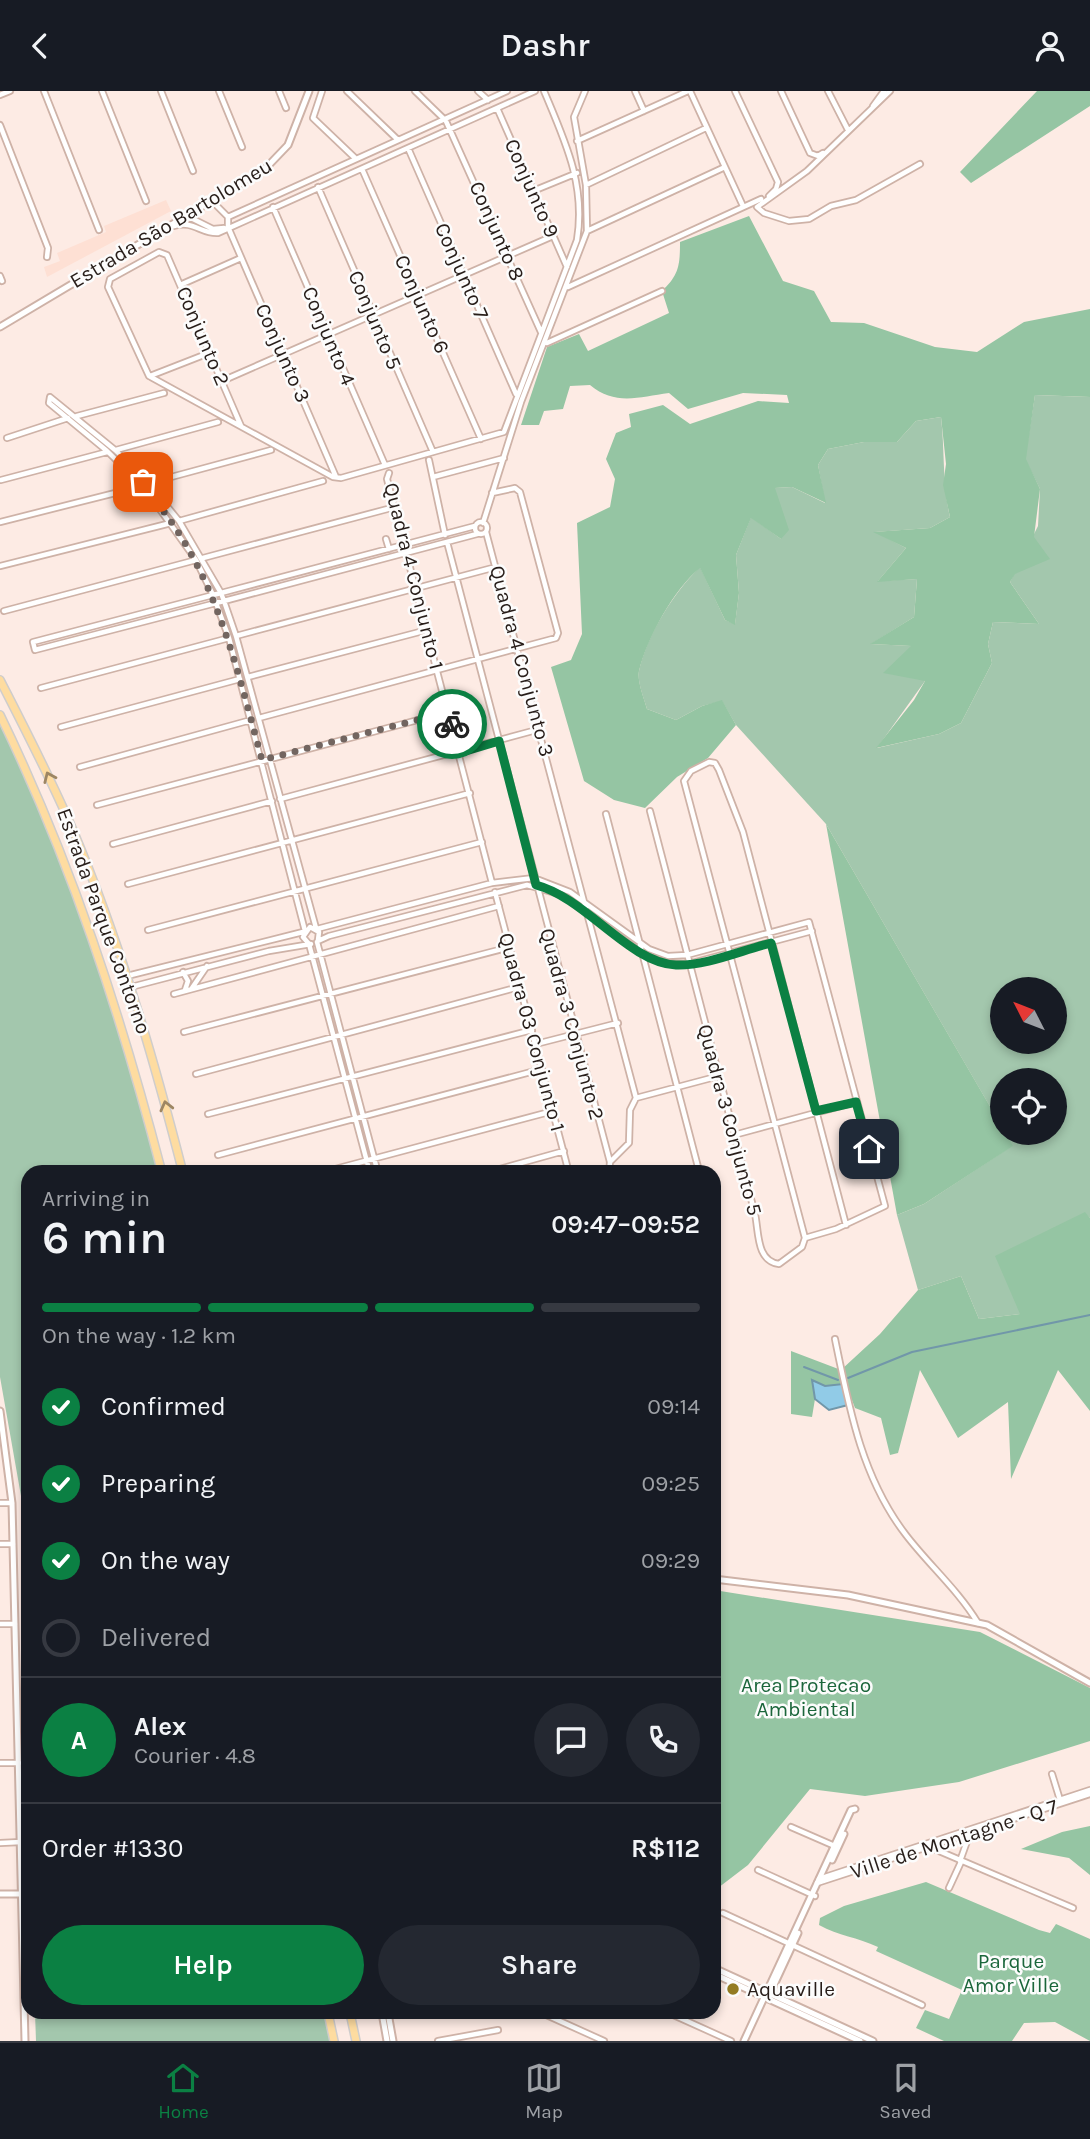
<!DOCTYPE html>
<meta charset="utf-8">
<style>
:root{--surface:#171b24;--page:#242831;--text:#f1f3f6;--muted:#9ea1a6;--line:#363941;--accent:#0b8043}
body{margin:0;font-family:Karla,sans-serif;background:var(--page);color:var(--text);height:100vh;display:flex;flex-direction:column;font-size:26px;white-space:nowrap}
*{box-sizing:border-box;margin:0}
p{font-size:23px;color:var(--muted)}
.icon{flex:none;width:38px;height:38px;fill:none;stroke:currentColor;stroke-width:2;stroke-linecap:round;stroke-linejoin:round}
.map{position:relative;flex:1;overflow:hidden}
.side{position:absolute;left:21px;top:1074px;width:700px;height:854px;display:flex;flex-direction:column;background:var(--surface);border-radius:21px;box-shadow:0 4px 10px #0003}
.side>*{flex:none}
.needle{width:46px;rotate:312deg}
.tools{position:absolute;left:990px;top:886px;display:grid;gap:14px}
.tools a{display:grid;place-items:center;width:77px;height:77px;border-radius:50%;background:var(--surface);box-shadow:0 4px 10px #0003;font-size:35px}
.pin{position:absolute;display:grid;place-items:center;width:60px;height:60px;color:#fff;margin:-30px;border-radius:14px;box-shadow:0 4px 10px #0006}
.courier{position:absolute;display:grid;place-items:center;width:70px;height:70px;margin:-35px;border:5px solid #0b8043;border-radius:50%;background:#fff;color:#222;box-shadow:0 2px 9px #0007}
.headline em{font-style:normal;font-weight:600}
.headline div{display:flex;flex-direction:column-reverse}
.headline{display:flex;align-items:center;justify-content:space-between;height:119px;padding:0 21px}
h1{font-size:46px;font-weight:600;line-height:52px}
.bar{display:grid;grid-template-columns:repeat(4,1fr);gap:10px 7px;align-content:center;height:84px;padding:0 21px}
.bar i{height:9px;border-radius:5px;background:var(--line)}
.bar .selected{background:var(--accent)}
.bar p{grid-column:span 4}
.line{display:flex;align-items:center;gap:18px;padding:0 21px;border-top:2px solid var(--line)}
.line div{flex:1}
.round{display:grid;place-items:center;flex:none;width:74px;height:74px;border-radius:37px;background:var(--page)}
ol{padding:0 21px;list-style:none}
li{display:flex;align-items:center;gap:21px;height:77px}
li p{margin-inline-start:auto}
li .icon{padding:7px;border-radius:50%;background:var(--accent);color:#fff;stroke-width:4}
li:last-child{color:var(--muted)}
li i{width:38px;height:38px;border:4px solid var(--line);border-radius:50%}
.button{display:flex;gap:14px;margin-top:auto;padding:14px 21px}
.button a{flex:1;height:80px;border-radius:42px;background:var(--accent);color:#fff;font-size:28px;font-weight:600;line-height:80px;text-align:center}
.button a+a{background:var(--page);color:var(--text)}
header{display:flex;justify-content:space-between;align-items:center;height:91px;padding:0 21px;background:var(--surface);font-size:32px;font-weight:600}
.tab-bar{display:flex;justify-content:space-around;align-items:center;height:98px;border-top:2px solid var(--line);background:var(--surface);font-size:19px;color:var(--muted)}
.tab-bar a{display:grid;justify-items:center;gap:4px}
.tab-bar .selected{color:var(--accent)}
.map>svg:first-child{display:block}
</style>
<header><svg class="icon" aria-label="back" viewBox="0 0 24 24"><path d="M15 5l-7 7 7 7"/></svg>Dashr<svg class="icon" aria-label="person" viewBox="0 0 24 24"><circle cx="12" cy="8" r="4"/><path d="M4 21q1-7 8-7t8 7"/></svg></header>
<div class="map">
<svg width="1090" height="1950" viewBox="0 0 1090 1950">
<rect width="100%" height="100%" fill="#fdebe4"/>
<!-- built -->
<path fill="#fee0d4" d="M 166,109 L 171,120 L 47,186 L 44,176 L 60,170 L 57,162 L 106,141 L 104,135 Z"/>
<!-- green -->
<path fill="#a3c7ad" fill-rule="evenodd" d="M 1035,304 L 1090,306 L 1090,1127 L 1084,1122 L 1021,1223 L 979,1228 L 961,1185 L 918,1199 L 897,1124 L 924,1113 L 1012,1055 L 1005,1041 L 1055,1041 L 1055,989 L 1003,989 L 1003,1038 L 826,733 L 736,634 L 722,610 L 702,615 L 676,629 L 647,618 C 644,607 637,591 639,580 C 647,544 674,501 700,476 L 725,529 L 735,533 L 739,502 L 736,464 L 751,426 L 781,448 L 774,397 L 792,396 L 825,412 L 818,374 L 828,358 L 864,351 L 897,351 L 916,330 L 941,326 C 945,360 942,393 950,426 L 930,437 L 875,441 L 906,457 L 878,490 L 917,488 L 914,526 L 871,553 L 912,555 L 925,590 L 877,657 L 939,643 L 961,632 L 992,572 L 988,553 L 993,531 L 1039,533 L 1010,491 L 1038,435 L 1040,398 L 1025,368 ZM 1003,898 L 1055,898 L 1055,950 L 1003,950 Z
M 0,634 L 42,715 L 113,901 L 162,1081 L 28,1082 L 28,1662 L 21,1405 L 0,1286 Z
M 35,1922 L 326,1922 L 331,1950 L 36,1950 Z"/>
<!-- forest -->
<path fill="#95c5a3" d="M 1037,0 L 1090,0 L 1090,15 L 971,92 L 960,81 Z
M 749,125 L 783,190 L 814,200 L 831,231 L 864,232 L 935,256 L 977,261 L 1024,231 L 1090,218 L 1090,306 L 1035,304 L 1026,368 L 1040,398 L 1034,446 L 1050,468 L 1015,483 L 1010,491 L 1039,533 L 993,531 L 988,553 L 992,572 L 961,632 L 939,643 L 876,657 L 914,609 L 925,590 L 883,582 L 911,555 L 870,553 L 914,526 L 917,488 L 877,491 L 906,457 L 873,441 L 930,437 L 950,426 L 943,394 L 946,373 L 941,326 L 916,330 L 897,351 L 864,351 L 828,358 L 818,374 L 826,412 L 792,396 L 775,397 L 789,439 L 781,448 L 751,427 L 736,464 L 739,502 L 735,534 L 725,529 L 700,477 C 674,498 647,547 639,580 C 637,590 644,607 647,618 L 676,629 L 702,615 L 722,609 L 736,634 L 708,667 L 677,686 L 645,717 L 614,709 L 584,690 L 551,576 L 571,569 L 582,543 L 577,432 L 610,416 L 615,388 L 606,368 L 616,342 L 631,336 L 629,323 L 663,314 L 690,333 L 758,310 L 789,312 L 787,304 L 743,302 L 688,318 L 669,302 C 639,306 615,315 590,294 L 570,295 L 563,318 L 544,320 L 539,334 L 521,334 L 547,256 L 579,243 L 588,260 L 669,222 L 662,200 C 679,184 680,174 680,151 Z
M 826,733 L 1013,1055 L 924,1113 L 897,1124 Z
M 1085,1121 L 1090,1127 L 1090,1320 L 1058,1279 L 1011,1388 L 1008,1311 L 958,1347 L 920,1279 L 898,1362 L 890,1364 L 881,1327 L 855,1317 L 842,1283 L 843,1293 L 825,1295 L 812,1290 L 815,1308 L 812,1326 L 791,1323 L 791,1260 L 841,1279 L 880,1243 L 918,1199 L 961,1185 L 979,1228 L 1020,1223 L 995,1165 Z
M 714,1499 L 980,1541 L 1090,1597 L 1090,1650 L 959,1691 L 865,1705 L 810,1698 L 748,1774 L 714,1800 Z
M 1090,1735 L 1090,1784 L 1069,1767 L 1021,1758 L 1062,1741 Z
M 926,1791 L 1039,1839 L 1050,1842 L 1056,1833 L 1090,1848 L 1090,1950 L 1055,1931 L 1024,1932 L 1012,1950 L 944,1950 L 916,1937 L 925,1919 L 949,1928 L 962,1899 L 876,1860 L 878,1856 C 857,1846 839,1845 819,1834 L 820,1827 L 844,1815 Z"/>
<!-- water -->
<path fill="#91cbe7" stroke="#7197a9" stroke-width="2" d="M 812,1289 L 825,1295 L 843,1293 L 848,1314 L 829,1319 L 815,1308 Z"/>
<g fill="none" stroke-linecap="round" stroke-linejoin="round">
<!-- stream -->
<path stroke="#7197a9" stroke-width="2" d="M 804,1276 L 838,1289
M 848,1287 L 912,1261 L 1090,1224"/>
<!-- minor casing -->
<g stroke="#ceb2a7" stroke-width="8">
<path id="minor" d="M 44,0 L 99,139
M 102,0 L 146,110
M 161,0 L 193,80
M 219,0 L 242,56
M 279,0 L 286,17
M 322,0 L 313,27 L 355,67
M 347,0 L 398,49
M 415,0 L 444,28
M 478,0 L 488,9
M 635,0 L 644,20
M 690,0 L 743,115
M 735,0 L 778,91 L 776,98 L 769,105
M 781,0 L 810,62 L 818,65 L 823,62
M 828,0 L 848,39
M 890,0 L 807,80 L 757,116 L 764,122 L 789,130 L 809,128 L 831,115 L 856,109 L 920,73
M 0,4 L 10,0
M 873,15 L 884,0
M 497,17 L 567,176
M 445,28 L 541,241
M 0,34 L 48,157 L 47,166
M 577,50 L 688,0
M 408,57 L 516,303
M 362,78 L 481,348
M 586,94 L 706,37
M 318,96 L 433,361
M 533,100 L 577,82
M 212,110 L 228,126 L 228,136 L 336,386
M 273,116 L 385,374
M 187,125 L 213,138 L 224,137
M 228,126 L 507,0
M 174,135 C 193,129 201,143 218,142 L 535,0
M 587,140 L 725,76
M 0,185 L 2,190
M 180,194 L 241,167
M 568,196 L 761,108
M 547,252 L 662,200
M 150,285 L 209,262
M 222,290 L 553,145
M 77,325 L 164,302
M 241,335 L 167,164 L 159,161 L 110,188 L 108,196 L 149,285 L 333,386 L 341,387 L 504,341 L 577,149 C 586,94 565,50 544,0
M 7,347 L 68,327
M 116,359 L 218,331
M 429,369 L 445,444
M 389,382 L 387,388 L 492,792
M 433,386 L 504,367
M 1,389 L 107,361
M 149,392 L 271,359
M 149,393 L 179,430 L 221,502 L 475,435
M 142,394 L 107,360 L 49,312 L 50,306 L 115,359 L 147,390
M 144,396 L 196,469 L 213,504 L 33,551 L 35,559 L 216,512 L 229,547 L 305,840
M 179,430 L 323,390
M475 437a6 6 0 1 1 12 0a6 6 0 1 1-12 0Z
M 0,431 L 143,395
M 483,432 L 521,311 L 587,140 L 586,94 L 574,26 L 585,0
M 486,441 L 636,1007
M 386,448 L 389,458
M 447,451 L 610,1071 L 609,1082
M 203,467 L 395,416
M 0,475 L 171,432
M 4,520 L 196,469
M 236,545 L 496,476
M 248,586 L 427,539
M 41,597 L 229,547
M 259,627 L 556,547 L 558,542 L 520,401 L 515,397 L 492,402
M 61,636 L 240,588
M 80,676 L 251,629
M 280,708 L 540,638
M 97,714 L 448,621
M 650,720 L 755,1123 C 759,1141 756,1170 779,1173 L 802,1156 L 805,1147 L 684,690 L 691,680 L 709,671 L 715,672 L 719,679 L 743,741 L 846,1134
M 606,723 L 698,1076
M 113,753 L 272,710
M 128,793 L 470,702
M 495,801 L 569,1082
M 316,837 L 236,545 L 224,510 L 221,502 L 213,504 L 216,512 L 224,510 L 477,443
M 317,838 L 492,792 L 534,787 L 570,801 L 649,858 L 668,865 L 687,864 L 809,831 L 885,1115 L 836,1138 L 805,1147
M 148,839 L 482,751
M 318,850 L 329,845 L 527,794 L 562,804 L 644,864 L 663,872 L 688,873 L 812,840
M 317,851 L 378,1082
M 309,853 L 370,1082
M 309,853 L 303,846 L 310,836 L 319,841 L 318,849
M 183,881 L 188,890 L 185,899
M 127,885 L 303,841
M 131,896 L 269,860 L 311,853
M 192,897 L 207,875
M 174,903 L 499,815
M 184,941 L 510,856
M 536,953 L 618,932
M 196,983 L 519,896
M 208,1023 L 532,939
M 734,1044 L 856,1011
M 218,1064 L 542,978
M 610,1071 L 629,1052 L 630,1019 L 636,1007 L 719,985
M 320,1082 L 553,1020
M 485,1082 L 564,1060
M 835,1248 C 849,1317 862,1387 906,1444 C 929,1474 958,1499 978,1532
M 0,1412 L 12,1412
M 0,1453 L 13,1453
M 0,1533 L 15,1533
M 0,1672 L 19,1672
M 1052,1683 L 1060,1709
M 791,1736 L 837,1756
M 0,1752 L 21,1751
M 932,1757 L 1073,1817
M 960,1770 L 970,1742
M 758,1779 L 815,1805
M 819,1788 L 1090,1699
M 817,1792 L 1090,1703
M 949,1797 L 961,1771
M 723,1822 L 922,1914
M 542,1922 L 604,1950
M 669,1922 L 731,1950
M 438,1950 L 498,1939"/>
</g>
<!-- tertiary casing -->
<g stroke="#ceb2a7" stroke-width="9">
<path id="tertiary" d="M 0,236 L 265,78 L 288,54 L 309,0
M 0,1320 L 12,1412 L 25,1950
M 714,1488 L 848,1504 L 987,1534 L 1090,1592
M 832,1769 L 844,1743
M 0,1803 L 22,1803
M 714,1877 L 873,1950
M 714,1883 L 860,1950
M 773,1896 L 798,1842
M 382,1922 L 387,1950
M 388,1922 L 393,1950
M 744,1950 L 851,1719 L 855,1718"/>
</g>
<!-- primary casing -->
<g stroke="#cfcdcc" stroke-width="10">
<path id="primary" d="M 0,589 C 25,638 50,686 72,737 C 119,848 153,965 183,1082
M 0,624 C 71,770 121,924 162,1082
M 328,1922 L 334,1950
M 350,1922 L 356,1950"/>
</g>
<!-- minor -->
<use href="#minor" stroke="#fff" stroke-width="4.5"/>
<!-- tertiary -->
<use href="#tertiary" stroke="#fff" stroke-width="5"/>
<!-- primary -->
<use href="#primary" stroke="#fedca0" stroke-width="7"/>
</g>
<!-- one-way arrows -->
<defs><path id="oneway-chevron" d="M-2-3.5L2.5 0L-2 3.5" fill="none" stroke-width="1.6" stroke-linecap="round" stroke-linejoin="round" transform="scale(1.75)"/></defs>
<g stroke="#9d8663">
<use href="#oneway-chevron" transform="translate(49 686) rotate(-114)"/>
<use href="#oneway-chevron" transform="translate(166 1015) rotate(-104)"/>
</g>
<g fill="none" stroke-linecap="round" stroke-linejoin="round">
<!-- done -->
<path stroke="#726560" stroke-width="7" stroke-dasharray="0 12.6" d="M 143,391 L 143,396 C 214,472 235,571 262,669 L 448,621 L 452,633"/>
<!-- route -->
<path stroke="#0b8043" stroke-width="9" d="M 452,633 L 459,662 L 499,650 L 536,794 C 586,807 629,872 676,874 C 706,875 742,859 771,852 L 816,1020 L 856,1011 L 869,1058"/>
</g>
<!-- markers -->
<circle fill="#947c23" stroke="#fcfcfc" stroke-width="2.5" cx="733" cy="1898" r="7"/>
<g text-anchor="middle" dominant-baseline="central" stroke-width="5" stroke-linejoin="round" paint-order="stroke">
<!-- street labels -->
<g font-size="21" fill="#271d19" stroke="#fcfcfc">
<text transform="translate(532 97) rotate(66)">Conjunto 9</text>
<text transform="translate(171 132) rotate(-31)">Estrada São Bartolomeu</text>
<text transform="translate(497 140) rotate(66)">Conjunto 8</text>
<text transform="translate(462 180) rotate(66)">Conjunto 7</text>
<text transform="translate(422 213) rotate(66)">Conjunto 6</text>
<text transform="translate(375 229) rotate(67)">Conjunto 5</text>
<text transform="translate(203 245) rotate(67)">Conjunto 2</text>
<text transform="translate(329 245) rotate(67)">Conjunto 4</text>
<text transform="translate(283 262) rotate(66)">Conjunto 3</text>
<text transform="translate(414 485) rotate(76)">Quadra 4 Conjunto 1</text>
<text transform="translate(522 570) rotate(75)">Quadra 4 Conjunto 3</text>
<text transform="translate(104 830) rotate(70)">Estrada Parque Contorno</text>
<text transform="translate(572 933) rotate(75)">Quadra 3 Conjunto 2</text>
<text transform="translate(532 941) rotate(75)">Quadra 03 Conjunto 1</text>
<text transform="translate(730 1029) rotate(75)">Quadra 3 Conjunto 5</text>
<text transform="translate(954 1748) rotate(-18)">Ville de Montagne - Q 7</text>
</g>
<!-- park labels -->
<g font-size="21" fill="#1b663b" stroke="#fcfcfc">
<text x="806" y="1594">Area Protecao<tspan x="806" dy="24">Ambiental</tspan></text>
<text x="1011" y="1870">Parque<tspan x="1011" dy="24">Amor Ville</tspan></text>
</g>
<!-- poi labels -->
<g font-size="21" fill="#271d19" stroke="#fcfcfc" text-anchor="start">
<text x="747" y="1898">Aquaville</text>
</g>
</g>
</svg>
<div class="tools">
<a><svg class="needle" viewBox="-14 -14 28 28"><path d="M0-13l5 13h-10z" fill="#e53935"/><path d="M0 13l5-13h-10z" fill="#9ea1a6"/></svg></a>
<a><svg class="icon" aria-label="locate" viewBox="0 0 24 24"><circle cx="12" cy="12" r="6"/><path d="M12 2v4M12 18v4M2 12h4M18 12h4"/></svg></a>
</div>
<div class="pin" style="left:143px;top:391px;background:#ea580c"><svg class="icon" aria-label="bag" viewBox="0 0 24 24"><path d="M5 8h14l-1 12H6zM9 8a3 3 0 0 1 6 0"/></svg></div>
<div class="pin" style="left:869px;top:1058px;background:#1f2937"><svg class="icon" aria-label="home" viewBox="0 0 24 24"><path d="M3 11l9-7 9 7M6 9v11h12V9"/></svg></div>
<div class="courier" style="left:452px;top:633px"><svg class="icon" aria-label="bike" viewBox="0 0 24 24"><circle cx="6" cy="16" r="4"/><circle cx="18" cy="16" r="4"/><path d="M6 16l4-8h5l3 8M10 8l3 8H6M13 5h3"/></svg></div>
<section class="side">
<div class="headline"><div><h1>6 min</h1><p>Arriving in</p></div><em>09:47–09:52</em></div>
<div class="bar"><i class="selected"></i><i class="selected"></i><i class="selected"></i><i></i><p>On the way · 1.2 km</p></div>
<ol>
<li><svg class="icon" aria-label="check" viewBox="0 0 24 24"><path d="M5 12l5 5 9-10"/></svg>Confirmed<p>09:14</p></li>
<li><svg class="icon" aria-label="check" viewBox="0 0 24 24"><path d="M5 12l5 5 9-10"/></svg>Preparing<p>09:25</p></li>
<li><svg class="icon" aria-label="check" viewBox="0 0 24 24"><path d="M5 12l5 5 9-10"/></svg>On the way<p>09:29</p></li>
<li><i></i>Delivered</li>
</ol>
<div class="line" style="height:126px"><b class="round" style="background:var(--accent);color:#fff">A</b><div><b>Alex</b><p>Courier · 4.8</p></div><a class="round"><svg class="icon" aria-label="chat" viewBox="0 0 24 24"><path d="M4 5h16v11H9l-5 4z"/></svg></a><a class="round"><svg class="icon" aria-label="phone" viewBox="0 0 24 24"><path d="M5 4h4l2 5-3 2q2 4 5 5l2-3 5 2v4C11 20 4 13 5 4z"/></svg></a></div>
<div class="line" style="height:91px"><div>Order #1330</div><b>R$112</b></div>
<div class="button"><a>Help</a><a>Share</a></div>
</section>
</div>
<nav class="tab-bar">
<a class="selected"><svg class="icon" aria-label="home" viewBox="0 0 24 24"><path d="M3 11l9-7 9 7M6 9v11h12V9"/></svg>Home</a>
<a><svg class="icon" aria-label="map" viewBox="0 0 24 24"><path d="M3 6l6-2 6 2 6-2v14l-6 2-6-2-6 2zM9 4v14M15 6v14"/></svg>Map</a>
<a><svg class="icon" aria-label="saved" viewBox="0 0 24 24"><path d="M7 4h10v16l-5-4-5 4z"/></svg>Saved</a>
</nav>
